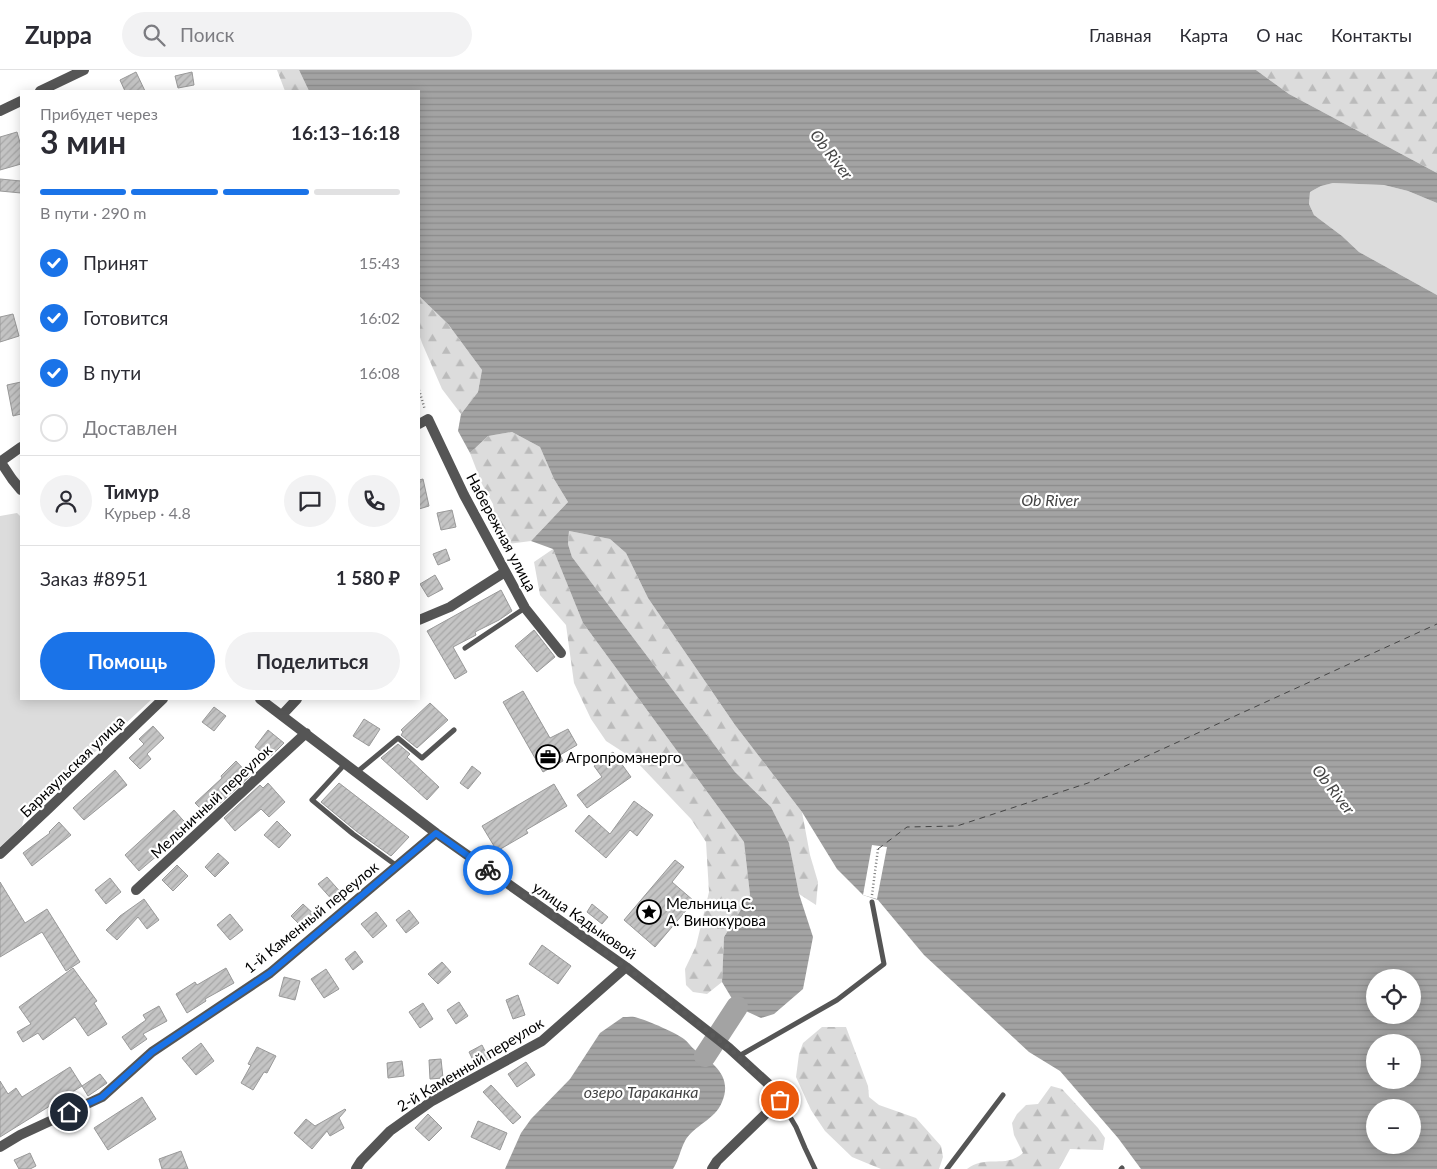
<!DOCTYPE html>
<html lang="ru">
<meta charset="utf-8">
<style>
:root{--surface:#fff;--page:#f2f2f3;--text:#2b2b33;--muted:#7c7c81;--line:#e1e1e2;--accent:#1a73e8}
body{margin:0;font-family:Lato,sans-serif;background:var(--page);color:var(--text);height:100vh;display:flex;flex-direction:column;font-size:19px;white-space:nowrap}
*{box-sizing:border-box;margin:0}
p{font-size:16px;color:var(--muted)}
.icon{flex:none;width:28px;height:28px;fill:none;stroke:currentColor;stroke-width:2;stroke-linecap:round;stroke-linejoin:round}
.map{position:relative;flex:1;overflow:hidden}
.sheet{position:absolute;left:20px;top:20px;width:400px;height:610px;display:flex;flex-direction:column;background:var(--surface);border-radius:0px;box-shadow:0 2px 12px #0003}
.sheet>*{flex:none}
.controls{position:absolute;left:1366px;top:899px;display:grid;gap:10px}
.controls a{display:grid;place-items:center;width:55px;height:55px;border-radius:50%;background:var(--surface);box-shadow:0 2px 12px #0003;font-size:25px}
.pin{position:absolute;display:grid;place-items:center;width:42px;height:42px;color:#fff;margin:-21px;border:2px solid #fff;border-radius:50%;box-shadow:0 1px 5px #0007}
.courier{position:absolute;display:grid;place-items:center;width:50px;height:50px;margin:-25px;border:4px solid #1a73e8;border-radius:50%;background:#fff;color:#222;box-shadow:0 1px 6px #0007}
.head em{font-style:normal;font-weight:700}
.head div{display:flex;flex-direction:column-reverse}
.head{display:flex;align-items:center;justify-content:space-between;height:85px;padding:0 20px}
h1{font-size:32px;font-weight:700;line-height:38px}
.bar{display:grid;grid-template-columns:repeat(4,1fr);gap:8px 5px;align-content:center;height:60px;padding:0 20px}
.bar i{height:6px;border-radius:4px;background:var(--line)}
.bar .active{background:var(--accent)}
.bar p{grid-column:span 4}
.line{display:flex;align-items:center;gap:12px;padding:0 20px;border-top:1px solid var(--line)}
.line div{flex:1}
.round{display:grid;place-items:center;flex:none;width:52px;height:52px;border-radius:26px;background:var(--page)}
ol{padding:0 20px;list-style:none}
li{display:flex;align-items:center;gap:15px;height:55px}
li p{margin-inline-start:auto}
li .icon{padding:5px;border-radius:50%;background:var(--accent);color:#fff;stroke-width:4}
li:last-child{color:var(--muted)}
li i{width:28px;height:28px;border:2px solid var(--line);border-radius:50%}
.primary-button{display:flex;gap:10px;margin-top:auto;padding:10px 20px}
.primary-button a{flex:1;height:58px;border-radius:30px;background:var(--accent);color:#fff;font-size:20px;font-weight:700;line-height:58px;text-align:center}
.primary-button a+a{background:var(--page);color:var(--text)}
header{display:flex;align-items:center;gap:30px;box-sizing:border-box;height:70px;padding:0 25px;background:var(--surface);border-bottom:1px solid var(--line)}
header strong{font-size:24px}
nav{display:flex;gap:28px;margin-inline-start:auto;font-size:18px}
.search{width:350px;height:45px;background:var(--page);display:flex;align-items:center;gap:12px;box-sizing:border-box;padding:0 18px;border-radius:28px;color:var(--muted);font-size:19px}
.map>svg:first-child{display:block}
</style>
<header>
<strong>Zuppa</strong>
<div class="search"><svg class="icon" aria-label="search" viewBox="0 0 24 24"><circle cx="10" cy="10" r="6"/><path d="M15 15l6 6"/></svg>Поиск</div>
<nav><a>Главная</a><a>Карта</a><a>О нас</a><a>Контакты</a></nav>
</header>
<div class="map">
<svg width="1437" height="1099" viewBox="0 0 1437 1099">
<defs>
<pattern id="forest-firs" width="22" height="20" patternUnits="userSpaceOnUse" patternTransform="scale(1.25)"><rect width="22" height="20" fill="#dcdcdc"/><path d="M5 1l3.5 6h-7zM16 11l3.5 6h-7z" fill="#bbb"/></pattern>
<pattern id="water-rules" width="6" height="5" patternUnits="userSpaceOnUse" patternTransform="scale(1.25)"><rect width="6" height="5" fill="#a3a3a3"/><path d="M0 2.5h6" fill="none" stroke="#8b8b8b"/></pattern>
<pattern id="building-hatch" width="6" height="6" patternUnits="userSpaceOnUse" patternTransform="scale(1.25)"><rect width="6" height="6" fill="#c4c4c4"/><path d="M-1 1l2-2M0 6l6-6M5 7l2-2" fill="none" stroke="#a7a7a7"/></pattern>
</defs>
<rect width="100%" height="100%" fill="#fff"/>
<!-- green -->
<path fill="#dcdcdc" d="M 1333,113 L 1384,115 L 1408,121 L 1437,133 L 1437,225 L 1359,182 L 1342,166 L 1314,145 L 1309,134 L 1310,122 L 1321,116 Z
M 17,443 L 21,447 L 21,629 L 152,629 L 24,748 L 22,756 L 0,777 L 0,446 Z"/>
<!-- forest -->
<path fill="url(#forest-firs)" d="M 277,0 L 299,0 L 309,21 L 285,21 Z
M 1256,0 L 1437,0 L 1437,103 L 1289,24 Z
M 419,226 L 448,254 L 482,300 L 478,322 L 461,344 L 442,319 L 422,273 L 419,264 Z
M 512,362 L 540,377 L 554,409 L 568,432 L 531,471 L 507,474 L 497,460 L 493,434 L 482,414 L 470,383 L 488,366 Z
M 569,461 L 610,469 L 626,483 L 648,528 L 735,655 L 802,742 L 810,785 L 818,812 L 816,835 L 799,824 L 789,773 L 771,737 L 735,702 L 572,487 L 568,474 Z
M 553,479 L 583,553 L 744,772 L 750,825 L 724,867 L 722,912 L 707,924 L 693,922 L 686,915 L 685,899 L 696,876 L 709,822 L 706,772 L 691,749 L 634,689 L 606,671 L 591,649 L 574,613 L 566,555 L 540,525 L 534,492 Z
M 822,957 L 846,957 L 868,1016 L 869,1027 L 879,1035 L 916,1048 L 941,1076 L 943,1087 L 939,1099 L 881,1099 L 852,1087 L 825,1061 L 811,1040 L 796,1007 L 799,984 L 803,973 Z
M 1051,1016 L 1062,1019 L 1098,1058 L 1105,1068 L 1103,1080 L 1070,1079 L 1059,1099 L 967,1099 C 986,1084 1005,1099 1023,1083 L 1014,1065 L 1012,1053 L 1017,1044 L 1026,1035 L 1038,1034 Z"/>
<!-- water -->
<path fill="url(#water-rules)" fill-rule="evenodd" d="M 299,0 L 1256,0 L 1289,24 L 1437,103 L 1437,133 L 1408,121 L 1384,115 L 1333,113 L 1321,116 L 1310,122 L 1309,134 L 1314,145 L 1342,166 L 1359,182 L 1437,225 L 1437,1099 L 1141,1099 L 1118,1068 L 1060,1001 L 1029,982 L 924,885 L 878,830 L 863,825 L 837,799 L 802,742 L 735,655 L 648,528 L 626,483 L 610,469 L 569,461 L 568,474 L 572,487 L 735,702 L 771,737 L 789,773 L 799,824 L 813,867 L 803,919 L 774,944 L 761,948 L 737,937 L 722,912 L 724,867 L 750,825 L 744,772 L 583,553 L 553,479 L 531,471 L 568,432 L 554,409 L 540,377 L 512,362 L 488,366 L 470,383 L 458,361 L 461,344 L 478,322 L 482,300 L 448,254 L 419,226 L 419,21 L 309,21 ZM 1375,908 L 1412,908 L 1412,945 L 1375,945 ZM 1375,972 L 1412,972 L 1412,1010 L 1375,1010 ZM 1375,1038 L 1412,1038 L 1412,1075 L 1375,1075 Z
M 623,947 C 628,947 634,946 638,948 C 649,951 676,963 684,969 C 688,972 691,977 695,980 C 713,993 733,1006 722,1032 C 715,1050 694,1055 685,1071 C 680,1080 679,1090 673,1099 L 505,1099 L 521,1063 L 531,1049 L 570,1009 L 600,963 Z"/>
<!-- pier -->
<path fill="#fff" d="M 872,775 L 887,777 L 877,829 L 863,825 Z"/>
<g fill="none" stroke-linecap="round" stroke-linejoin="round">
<!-- river -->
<path stroke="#a3a3a3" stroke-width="22" d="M 705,986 L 737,937"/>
<!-- ferry -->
<path stroke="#444" stroke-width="1" stroke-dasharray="6 5" stroke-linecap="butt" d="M 878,779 L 907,757 L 957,756 L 1088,713 L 1437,554"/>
</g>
<!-- building -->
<path fill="url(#building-hatch)" stroke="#999" d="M 136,2 L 145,21 L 125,21 L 120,10 Z
M 192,2 L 194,15 L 178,18 L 175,6 Z
M 17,62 L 21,76 L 21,94 L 0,100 L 0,67 Z
M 0,109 L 21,111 L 21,123 L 0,121 Z
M 13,244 L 19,266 L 0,272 L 0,247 Z
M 21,312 L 21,344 L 13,346 L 7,315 Z
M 423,409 L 429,436 L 419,439 L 419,410 Z
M 452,440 L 456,457 L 441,460 L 437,443 Z
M 446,479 L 450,490 L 438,495 L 433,484 Z
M 435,505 L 443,519 L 428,527 L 420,514 Z
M 501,520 L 512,541 L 499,550 L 475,562 L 476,565 L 453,577 L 467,602 L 455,609 L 427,561 Z
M 534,560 L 555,587 L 537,602 L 515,576 Z
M 523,621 L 550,668 L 568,659 L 577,675 L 560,685 L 563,691 L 543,702 L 503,632 Z
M 430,633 L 448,650 L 417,678 L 401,665 L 403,662 L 401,660 Z
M 214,637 L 226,646 L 214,661 L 202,652 Z
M 364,649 L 380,659 L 369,676 L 353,666 Z
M 153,656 L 164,668 L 147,684 L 151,689 L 140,699 L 129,688 L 144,674 L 139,669 Z
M 268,660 L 284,673 L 269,688 L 255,677 Z
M 398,674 L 410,684 L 407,687 L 439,717 L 427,730 L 381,688 Z
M 613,682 L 631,707 L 587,738 L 577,725 L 602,707 L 594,696 Z
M 236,691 L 250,706 L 207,745 L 195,733 L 222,708 L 221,706 Z
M 472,696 L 481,703 L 468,719 L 460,713 Z
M 115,700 L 127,715 L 84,750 L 73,738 Z
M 268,713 L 285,732 L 269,747 L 261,739 L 235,761 L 224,748 L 260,715 L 263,718 Z
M 339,713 L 409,767 L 391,786 L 356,761 L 321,732 Z
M 554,714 L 567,736 L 526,760 L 528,763 L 497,781 L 482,756 Z
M 634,731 L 653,745 L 637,766 L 630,760 L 606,788 L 575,761 L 589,745 L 610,764 Z
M 174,740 L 190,758 L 139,801 L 125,785 Z
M 277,751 L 291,765 L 279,778 L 264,765 Z
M 59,752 L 71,765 L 32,796 L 23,783 L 50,763 L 49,762 Z
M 218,783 L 229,793 L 215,807 L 205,797 Z
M 675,790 L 684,797 L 672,812 L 694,831 L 655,877 L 624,850 Z
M 177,795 L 188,806 L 173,821 L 162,810 Z
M 327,807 L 344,826 L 335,833 L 318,814 Z
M 110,808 L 121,822 L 106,834 L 95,820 Z
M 0,812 L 25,853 L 47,839 L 80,892 L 66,901 L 42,862 L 0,887 Z
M 144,829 L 159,850 L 147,859 L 138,847 L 117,870 L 106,860 L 120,846 Z
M 303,834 L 318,848 L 306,861 L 291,846 Z
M 592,834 L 608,847 L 602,854 L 587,842 Z
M 409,840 L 419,853 L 406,863 L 396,850 Z
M 376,842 L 387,856 L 373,868 L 361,854 Z
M 230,844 L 243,860 L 230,870 L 217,855 Z
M 542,875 L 571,896 L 558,914 L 529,894 Z
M 355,881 L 363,892 L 353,900 L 345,889 Z
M 442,892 L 451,902 L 438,914 L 428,904 Z
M 73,898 L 97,931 L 94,933 L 107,954 L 88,966 L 75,947 L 43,970 L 38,963 L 23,972 L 17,962 L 31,954 L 19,937 Z
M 226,898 L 234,913 L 205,929 L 206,931 L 187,943 L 176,924 L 195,912 L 197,915 Z
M 326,899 L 339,919 L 324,928 L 311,909 Z
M 284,907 L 300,911 L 295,930 L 279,926 Z
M 518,925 L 525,945 L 513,949 L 506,930 Z
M 459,932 L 468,946 L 456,954 L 447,940 Z
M 423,933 L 433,949 L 420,958 L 409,942 Z
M 159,936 L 167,951 L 143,964 L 147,969 L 131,980 L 122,967 L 146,950 L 143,945 Z
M 201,973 L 214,991 L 196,1005 L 182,988 Z
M 482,975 L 489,989 L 476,996 L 469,982 Z
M 257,977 L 276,986 L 267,1003 L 264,1002 L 253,1020 L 241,1013 L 251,995 L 248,994 Z
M 441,989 L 443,1008 L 430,1009 L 429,990 Z
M 402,991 L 404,1006 L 388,1008 L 387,993 Z
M 526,992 L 535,1005 L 517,1017 L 508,1004 Z
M 70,997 L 82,1016 L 0,1067 L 0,1011 L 8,1024 L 16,1018 L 22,1027 Z
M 100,1004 L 107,1013 L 88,1026 L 82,1016 Z
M 491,1015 L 521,1047 L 513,1054 L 483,1022 Z
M 142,1027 L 156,1049 L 108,1080 L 94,1058 Z
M 345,1039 L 346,1040 L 339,1048 L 344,1058 L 330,1066 L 327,1061 L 312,1079 L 294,1063 L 306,1049 L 315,1056 Z
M 428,1044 L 442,1058 L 429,1071 L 415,1058 Z
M 478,1051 L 507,1063 L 500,1080 L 471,1067 Z
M 181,1081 L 188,1099 L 162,1099 L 159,1089 Z
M 30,1083 L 36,1096 L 30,1099 L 19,1099 L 14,1090 Z"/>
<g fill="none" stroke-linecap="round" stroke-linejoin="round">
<!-- path -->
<path stroke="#777" stroke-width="2.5" stroke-dasharray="1 2.5" stroke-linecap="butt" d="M 419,320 L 425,340
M 872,825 L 878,779"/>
<!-- service -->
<path stroke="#555" stroke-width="5" d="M 465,578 L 525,538
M 345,694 L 312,730 L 353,764 L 397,796
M 357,702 L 398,668 L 422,688 L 454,660
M 739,986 L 837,930 L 884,894 L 872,832
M 780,1030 L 796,1057 L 805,1078 L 815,1099
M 947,1099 L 1003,1025
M 1121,1099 L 1122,1098"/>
<!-- minor -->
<path stroke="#555" stroke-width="10" d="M 40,21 L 84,0
M 0,41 L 21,31
M 419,354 L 428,349 L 464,425 L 525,538 L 561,583
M 0,391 L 12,409 L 21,420
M 0,392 L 21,377
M 419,550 L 450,537 L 505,502
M 260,629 L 436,763 L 626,897 L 729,978 L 775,1020 L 780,1030 L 717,1091 L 712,1099
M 282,645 L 297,629
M 0,784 L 47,740 L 163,629
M 136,820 L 306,663
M 0,1077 L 20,1065 L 102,1027 L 152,982 L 270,903 L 436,763
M 356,1099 L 361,1091 L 390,1061 L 432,1031 L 542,971 L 626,897"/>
</g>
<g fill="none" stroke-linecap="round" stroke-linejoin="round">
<!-- done -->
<path stroke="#595959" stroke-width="5" stroke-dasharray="0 9" d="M 488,800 L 626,897 L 729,978 L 775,1020 L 780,1030"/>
<!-- route -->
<path stroke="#1a73e8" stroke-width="6" d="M 69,1042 L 102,1027 L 152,982 L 270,903 L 436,763 L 488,800"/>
</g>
<!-- icons -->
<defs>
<g id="office-ring" transform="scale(1.25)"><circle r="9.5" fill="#fff" stroke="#000" stroke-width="1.5"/><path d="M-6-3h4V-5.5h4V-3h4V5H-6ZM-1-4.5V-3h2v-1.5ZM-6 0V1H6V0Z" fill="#000"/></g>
<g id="sight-ring" transform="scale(1.25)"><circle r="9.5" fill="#fff" stroke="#000" stroke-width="1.5"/><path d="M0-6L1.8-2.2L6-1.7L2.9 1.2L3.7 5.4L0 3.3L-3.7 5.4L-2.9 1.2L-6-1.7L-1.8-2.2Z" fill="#000"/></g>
</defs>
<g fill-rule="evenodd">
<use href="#office-ring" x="548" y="687"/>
<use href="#sight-ring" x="649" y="842"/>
</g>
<g text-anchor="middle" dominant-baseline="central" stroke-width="4.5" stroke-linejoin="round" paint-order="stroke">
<!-- street labels -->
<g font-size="15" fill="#000" stroke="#fff">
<text transform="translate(502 462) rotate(62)">Набережная улица</text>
<text transform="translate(72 696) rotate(-44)">Барнаульская улица</text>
<text transform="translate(211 731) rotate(-43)">Мельничный переулок</text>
<text transform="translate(311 847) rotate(-39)">1-й Каменный переулок</text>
<text transform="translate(585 850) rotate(35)">улица Кадыковой</text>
<text transform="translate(470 994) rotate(-31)">2-й Каменный переулок</text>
</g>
<!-- poi labels -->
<g font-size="15" fill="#000" stroke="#fff" text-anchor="start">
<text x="566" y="687">Агропромэнерго</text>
<text x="666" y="833">Мельница С.<tspan x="666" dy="17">А. Винокурова</tspan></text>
</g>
<!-- water labels -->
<g font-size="16" font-style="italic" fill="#444" stroke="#fff">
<text transform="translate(832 84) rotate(52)">Ob River</text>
<text x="1050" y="429">Ob River</text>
<text transform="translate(1334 719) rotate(52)">Ob River</text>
<text x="641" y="1021">озеро Тараканка</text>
</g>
</g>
</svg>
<div class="controls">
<a><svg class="icon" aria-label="locate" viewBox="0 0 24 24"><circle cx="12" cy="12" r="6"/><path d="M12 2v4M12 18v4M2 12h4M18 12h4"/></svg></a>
<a>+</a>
<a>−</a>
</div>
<div class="pin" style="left:780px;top:1030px;background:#ea580c"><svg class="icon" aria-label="bag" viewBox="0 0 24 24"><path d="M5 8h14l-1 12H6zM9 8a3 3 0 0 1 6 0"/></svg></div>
<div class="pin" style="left:69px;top:1042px;background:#1f2937"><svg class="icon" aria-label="home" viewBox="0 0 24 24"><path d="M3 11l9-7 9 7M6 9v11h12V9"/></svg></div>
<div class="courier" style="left:488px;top:800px"><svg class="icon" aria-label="bike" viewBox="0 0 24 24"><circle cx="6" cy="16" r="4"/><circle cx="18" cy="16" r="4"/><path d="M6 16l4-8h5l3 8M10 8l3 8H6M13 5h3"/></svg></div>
<section class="sheet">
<div class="head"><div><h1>3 мин</h1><p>Прибудет через</p></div><em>16:13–16:18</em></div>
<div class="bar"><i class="active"></i><i class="active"></i><i class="active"></i><i></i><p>В пути · 290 m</p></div>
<ol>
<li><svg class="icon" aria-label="check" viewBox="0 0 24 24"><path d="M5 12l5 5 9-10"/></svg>Принят<p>15:43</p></li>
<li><svg class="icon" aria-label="check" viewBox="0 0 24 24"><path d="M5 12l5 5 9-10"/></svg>Готовится<p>16:02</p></li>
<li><svg class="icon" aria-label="check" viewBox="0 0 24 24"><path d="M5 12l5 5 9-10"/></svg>В пути<p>16:08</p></li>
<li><i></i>Доставлен</li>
</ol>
<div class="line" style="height:90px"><a class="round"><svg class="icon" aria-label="person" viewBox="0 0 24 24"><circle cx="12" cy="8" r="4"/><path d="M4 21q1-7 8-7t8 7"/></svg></a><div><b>Тимур</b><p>Курьер · 4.8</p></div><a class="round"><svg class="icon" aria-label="chat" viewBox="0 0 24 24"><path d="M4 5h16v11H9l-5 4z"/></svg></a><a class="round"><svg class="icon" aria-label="phone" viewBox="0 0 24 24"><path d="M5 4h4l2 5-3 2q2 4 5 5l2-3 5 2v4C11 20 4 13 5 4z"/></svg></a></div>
<div class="line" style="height:65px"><div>Заказ #8951</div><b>1 580 ₽</b></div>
<div class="primary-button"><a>Помощь</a><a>Поделиться</a></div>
</section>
</div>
